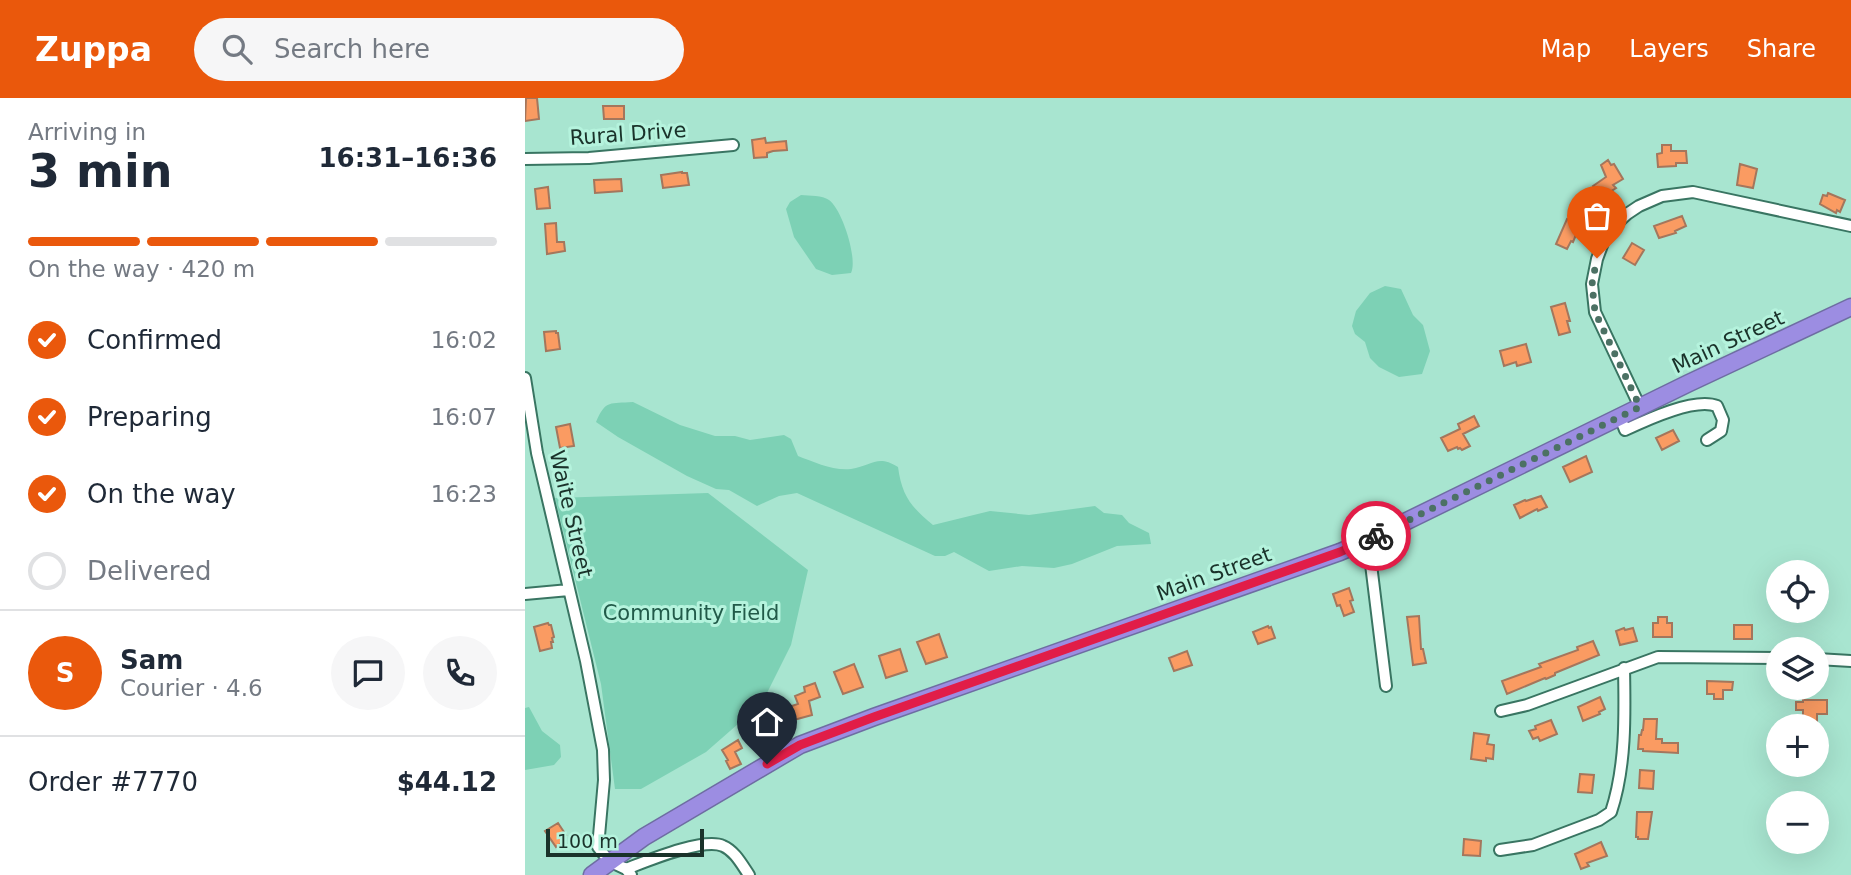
<!DOCTYPE html>
<meta charset="utf-8">
<style>
:root{--surface:#fff;--page:#f6f6f7;--text:#1f2937;--muted:#747a83;--line:#e0e1e3;--accent:#ea580c}
body{margin:0;font-family:"DejaVu Sans",sans-serif;background:var(--page);color:var(--text);height:100vh;display:flex;flex-direction:column;font-size:26px;white-space:nowrap}
*{box-sizing:border-box;margin:0}
p{font-size:23px;color:var(--muted)}
.icon{flex:none;width:38px;height:38px;fill:none;stroke:currentColor;stroke-width:2;stroke-linecap:round;stroke-linejoin:round}
.map{position:relative;flex:1;overflow:hidden}
.side{display:flex;flex-direction:column;background:var(--surface);width:525px}
.side>*{flex:none}
.fabs{position:absolute;left:1241px;top:462px;display:grid;gap:14px}
.fabs a{display:grid;place-items:center;width:63px;height:63px;border-radius:50%;background:var(--surface);box-shadow:0 7px 28px #0002;font-size:35px}
.scale{position:absolute;left:21px;bottom:18px;width:158px;box-sizing:border-box;padding-left:7px;border:4px solid #1a322a;border-top:0;font-size:19px;line-height:24px;white-space:nowrap;color:#1a322a;-webkit-text-stroke:5px #b5f3dd;paint-order:stroke}
.pin{position:absolute;display:grid;place-items:center;width:60px;height:60px;color:#fff;margin:-72px -30px;border-radius:50% 50% 50% 0;rotate:-45deg;box-shadow:0 0 7px #0007}
.pin .icon{rotate:45deg}
.courier{position:absolute;display:grid;place-items:center;width:70px;height:70px;margin:-35px;border:5px solid #e11d48;border-radius:50%;background:#fff;color:#222;box-shadow:0 2px 9px #0007}
.headline em{font-style:normal;font-weight:700}
.headline div{display:flex;flex-direction:column-reverse}
.headline{display:flex;align-items:center;justify-content:space-between;height:119px;padding:0 28px}
h1{font-size:46px;font-weight:700;line-height:52px}
.bar{display:grid;grid-template-columns:repeat(4,1fr);gap:10px 7px;align-content:center;height:84px;padding:0 28px}
.bar i{height:9px;border-radius:5px;background:var(--line)}
.bar .on{background:var(--accent)}
.bar p{grid-column:span 4}
.line{display:flex;align-items:center;gap:18px;padding:0 28px;border-top:2px solid var(--line)}
.line div{flex:1}
.round{display:grid;place-items:center;flex:none;width:74px;height:74px;border-radius:37px;background:var(--page)}
ol{padding:0 28px;list-style:none}
li{display:flex;align-items:center;gap:21px;height:77px}
li p{margin-inline-start:auto}
li .icon{padding:7px;border-radius:50%;background:var(--accent);color:#fff;stroke-width:4}
li:last-child{color:var(--muted)}
li i{width:38px;height:38px;border:4px solid var(--line);border-radius:50%}
header{display:flex;align-items:center;gap:42px;box-sizing:border-box;height:98px;padding:0 35px;background:var(--accent);color:#fff}
header strong{font-size:33px}
nav{display:flex;gap:38px;margin-inline-start:auto;font-size:24px}
.search{width:490px;height:63px;background:var(--page);display:flex;align-items:center;gap:18px;box-sizing:border-box;padding:0 24px;border-radius:38px;color:var(--muted);font-size:26px}
main{display:flex;flex:1;min-height:0}
.map>svg:first-child{display:block}
</style>
<header>
<strong>Zuppa</strong>
<div class="search"><svg class="icon" aria-label="search" viewBox="0 0 24 24"><circle cx="10" cy="10" r="6"/><path d="M15 15l6 6"/></svg>Search here</div>
<nav><a>Map</a><a>Layers</a><a>Share</a></nav>
</header>
<main>
<section class="side">
<div class="headline"><div><h1>3 min</h1><p>Arriving in</p></div><em>16:31–16:36</em></div>
<div class="bar"><i class="on"></i><i class="on"></i><i class="on"></i><i></i><p>On the way · 420 m</p></div>
<ol>
<li><svg class="icon" aria-label="check" viewBox="0 0 24 24"><path d="M5 12l5 5 9-10"/></svg>Confirmed<p>16:02</p></li>
<li><svg class="icon" aria-label="check" viewBox="0 0 24 24"><path d="M5 12l5 5 9-10"/></svg>Preparing<p>16:07</p></li>
<li><svg class="icon" aria-label="check" viewBox="0 0 24 24"><path d="M5 12l5 5 9-10"/></svg>On the way<p>16:23</p></li>
<li><i></i>Delivered</li>
</ol>
<div class="line" style="height:126px"><b class="round" style="background:var(--accent);color:#fff">S</b><div><b>Sam</b><p>Courier · 4.6</p></div><a class="round"><svg class="icon" aria-label="chat" viewBox="0 0 24 24"><path d="M4 5h16v11H9l-5 4z"/></svg></a><a class="round"><svg class="icon" aria-label="phone" viewBox="0 0 24 24"><path d="M5 4h4l2 5-3 2q2 4 5 5l2-3 5 2v4C11 20 4 13 5 4z"/></svg></a></div>
<div class="line" style="height:91px"><div>Order #7770</div><b>$44.12</b></div>
</section>
<div class="map">
<svg width="1326" height="777" viewBox="0 0 1326 777">
<rect width="100%" height="100%" fill="#a8e5d0"/>
<!-- green -->
<path fill="#7dd1b5" d="M 276,97 C 285,98 297,97 304,102 C 317,111 333,161 326,175 L 307,177 L 291,171 L 269,139 L 261,111 L 265,104 Z
M 860,188 L 876,191 L 888,217 L 898,227 L 905,253 L 897,276 L 874,279 L 854,269 L 845,260 L 840,244 L 830,236 L 827,228 L 831,213 L 845,195 Z
M 108,304 L 155,327 L 190,338 L 210,338 L 225,342 L 259,337 L 266,341 L 273,358 C 289,364 308,373 326,371 C 347,368 352,356 373,369 C 377,398 386,409 408,427 L 465,413 L 504,417 L 570,408 L 579,415 L 597,417 L 604,425 L 624,435 L 626,446 L 592,448 L 547,466 L 529,470 L 497,468 L 464,473 L 429,454 L 420,458 L 410,458 L 272,395 L 254,398 L 232,408 L 204,392 L 191,391 L 162,378 L 93,339 L 71,324 C 81,301 85,306 108,304 Z
M 183,395 L 283,472 L 266,547 L 237,605 L 181,654 L 116,691 L 90,691 L 76,586 L 30,400 Z
M 4,609 L 17,633 L 35,647 L 36,659 L 29,667 L 0,672 L 0,610 Z"/>
<!-- building -->
<path fill="#fa9b62" stroke="#a4765c" stroke-width="2" d="M 1,0 L 12,0 L 14,21 L 0,23 Z
M 78,8 L 99,8 L 99,21 L 79,21 Z
M 240,40 L 241,45 L 261,43 L 262,52 L 248,53 L 242,55 L 242,59 L 229,60 L 227,42 Z
M 1137,47 L 1146,47 L 1146,53 L 1161,53 L 1162,65 L 1151,65 L 1151,68 L 1133,69 L 1132,56 L 1137,55 Z
M 1083,62 L 1086,67 L 1089,66 L 1098,81 L 1088,87 L 1091,90 L 1075,100 L 1068,88 L 1081,79 L 1076,67 Z
M 1215,66 L 1232,71 L 1228,90 L 1212,87 Z
M 157,74 L 157,75 L 162,75 L 164,87 L 138,90 L 136,77 Z
M 96,81 L 97,93 L 70,95 L 69,82 Z
M 23,89 L 25,110 L 12,111 L 10,91 Z
M 1303,95 L 1320,102 L 1315,114 L 1312,112 L 1311,115 L 1295,106 L 1298,97 L 1302,98 Z
M 1157,118 L 1161,128 L 1150,133 L 1151,135 L 1134,140 L 1129,128 Z
M 1042,121 L 1055,127 L 1048,144 L 1046,143 L 1042,151 L 1031,146 Z
M 31,125 L 32,144 L 39,144 L 40,153 L 22,156 L 20,126 Z
M 1107,145 L 1119,152 L 1110,167 L 1098,160 Z
M 1040,205 L 1045,223 L 1042,223 L 1045,234 L 1034,237 L 1026,209 Z
M 31,233 L 31,235 L 33,235 L 35,251 L 21,253 L 19,234 Z
M 1001,246 L 1006,264 L 992,268 L 991,264 L 979,268 L 975,253 Z
M 949,318 L 954,328 L 938,336 L 945,348 L 937,352 L 935,350 L 933,351 L 932,349 L 923,353 L 916,340 L 935,331 L 933,326 Z
M 45,326 L 49,348 L 35,350 L 31,329 Z
M 1148,332 L 1154,343 L 1137,352 L 1131,340 Z
M 1061,358 L 1067,374 L 1045,384 L 1038,369 Z
M 1016,398 L 1022,409 L 1013,413 L 1012,411 L 995,420 L 989,407 L 1000,402 L 1001,403 Z
M 824,490 L 828,502 L 825,503 L 829,514 L 819,518 L 815,507 L 812,508 L 808,496 Z
M 894,518 L 896,551 L 898,551 L 901,565 L 888,567 L 882,519 Z
M 1133,519 L 1142,519 L 1142,525 L 1147,525 L 1147,539 L 1128,539 L 1128,525 L 1133,525 Z
M 23,525 L 24,527 L 26,527 L 29,539 L 27,540 L 28,544 L 26,544 L 27,550 L 15,553 L 9,529 Z
M 1209,527 L 1227,527 L 1227,541 L 1209,541 Z
M 743,528 L 744,530 L 746,529 L 750,540 L 733,546 L 728,534 Z
M 1099,530 L 1100,532 L 1108,530 L 1112,543 L 1095,547 L 1091,533 Z
M 414,536 L 422,559 L 401,566 L 392,544 Z
M 1068,543 L 1074,557 L 1030,575 L 1030,577 L 1021,581 L 1020,580 L 982,596 L 977,583 L 1016,569 L 1014,566 L 1053,552 L 1052,549 Z
M 375,551 L 382,573 L 361,580 L 354,558 Z
M 662,553 L 667,567 L 649,573 L 644,560 Z
M 329,566 L 338,589 L 318,596 L 309,574 Z
M 1182,583 L 1208,584 L 1207,592 L 1198,592 L 1198,601 L 1189,601 L 1189,596 L 1182,596 Z
M 290,585 L 295,599 L 284,603 L 287,617 L 265,623 L 262,615 L 265,613 L 264,609 L 273,606 L 270,598 L 280,594 L 279,589 Z
M 1075,599 L 1080,611 L 1074,614 L 1075,616 L 1058,623 L 1053,609 Z
M 1278,602 L 1302,602 L 1302,616 L 1292,616 L 1292,628 L 1278,628 L 1278,612 L 1271,612 L 1271,604 L 1278,604 Z
M 1119,621 L 1132,621 L 1131,641 L 1137,641 L 1137,645 L 1153,645 L 1153,655 L 1118,653 L 1118,651 L 1113,651 L 1114,637 L 1116,637 L 1117,632 L 1118,632 Z
M 1026,622 L 1032,636 L 1015,643 L 1013,639 L 1008,641 L 1004,633 L 1011,631 L 1010,628 Z
M 949,635 L 964,637 L 962,646 L 969,647 L 968,661 L 961,660 L 961,663 L 946,661 Z
M 213,642 L 217,650 L 210,654 L 216,666 L 205,671 L 201,663 L 203,662 L 197,652 Z
M 1115,672 L 1129,673 L 1128,691 L 1114,690 Z
M 1055,676 L 1069,677 L 1067,695 L 1053,694 Z
M 1112,714 L 1127,714 L 1123,741 L 1113,741 L 1113,739 L 1111,739 Z
M 33,725 L 41,737 L 36,741 L 38,744 L 31,749 L 20,733 Z
M 939,741 L 956,743 L 955,758 L 938,757 Z
M 1076,744 L 1082,758 L 1062,765 L 1064,768 L 1056,771 L 1050,756 Z"/>
<g fill="none" stroke-linecap="round" stroke-linejoin="round">
<!-- minor casing -->
<g stroke="#397562" stroke-width="14">
<path id="minor" d="M 0,61 L 64,60 L 208,47
M 0,280 L 12,355 L 61,563 L 78,652 L 79,682 L 73,749 L 84,763 L 101,771
M 1115,309 L 1070,214 L 1067,186 L 1072,161 L 1079,142 L 1091,126 L 1102,116 L 1114,108 L 1137,98 L 1168,94 L 1326,128
M 1095,319 L 1100,332 C 1121,322 1170,299 1192,308 L 1198,322 L 1196,333 L 1182,342
M 843,442 L 861,588
M 0,496 L 44,492
M 1292,561 L 1326,563
M 976,613 L 1002,607 L 1133,559 L 1253,560
M 975,752 L 1008,747 L 1074,722 L 1086,714 C 1101,669 1100,617 1099,570
M 106,777 L 101,771 C 122,763 179,739 198,748 C 210,753 217,767 224,777"/>
</g>
<!-- highway casing -->
<g stroke="#6e6da2" stroke-width="19">
<path id="highway" d="M 67,777 L 119,739 L 275,647 L 349,619 L 815,454 L 843,442 L 1164,285 L 1326,209"/>
</g>
<!-- minor -->
<use href="#minor" stroke="#fff" stroke-width="10"/>
<!-- highway -->
<use href="#highway" stroke="#9c8de2" stroke-width="16"/>
</g>
<g fill="none" stroke-linecap="round" stroke-linejoin="round">
<!-- done -->
<path stroke="#4c7164" stroke-width="7" stroke-dasharray="0 12.6" d="M 851,438 L 1115,309 L 1070,214 L 1067,186 L 1072,160"/>
<!-- route -->
<path stroke="#e11d48" stroke-width="9" d="M 242,666 L 275,647 L 349,619 L 815,454 L 851,438"/>
</g>
<g text-anchor="middle" dominant-baseline="central" stroke-width="6" stroke-linejoin="round" paint-order="stroke">
<!-- street labels -->
<g font-size="21" fill="#1a322a" stroke="#b5f3dd">
<text transform="translate(103 36) rotate(-4)">Rural Drive</text>
<text transform="translate(1203 244) rotate(-25)">Main Street</text>
<text transform="translate(46 416) rotate(77)">Waite Street</text>
<text transform="translate(689 476) rotate(-20)">Main Street</text>
</g>
<!-- park labels -->
<g font-size="21" fill="#215a49" stroke="#b5f3dd">
<text x="166" y="515">Community Field</text>
</g>
</g>
</svg>
<div class="fabs">
<a><svg class="icon" aria-label="locate" viewBox="0 0 24 24"><circle cx="12" cy="12" r="6"/><path d="M12 2v4M12 18v4M2 12h4M18 12h4"/></svg></a>
<a><svg class="icon" aria-label="layers" viewBox="0 0 24 24"><path d="M12 4l9 5-9 5-9-5zM3 14l9 5 9-5"/></svg></a>
<a>+</a>
<a>−</a>
</div>
<div class="scale">100 m</div>
<div class="pin" style="left:1072px;top:160px;background:#ea580c"><svg class="icon" aria-label="bag" viewBox="0 0 24 24"><path d="M5 8h14l-1 12H6zM9 8a3 3 0 0 1 6 0"/></svg></div>
<div class="pin" style="left:242px;top:666px;background:#1f2937"><svg class="icon" aria-label="home" viewBox="0 0 24 24"><path d="M3 11l9-7 9 7M6 9v11h12V9"/></svg></div>
<div class="courier" style="left:851px;top:438px"><svg class="icon" aria-label="bike" viewBox="0 0 24 24"><circle cx="6" cy="16" r="4"/><circle cx="18" cy="16" r="4"/><path d="M6 16l4-8h5l3 8M10 8l3 8H6M13 5h3"/></svg></div>
</div>
</main>
